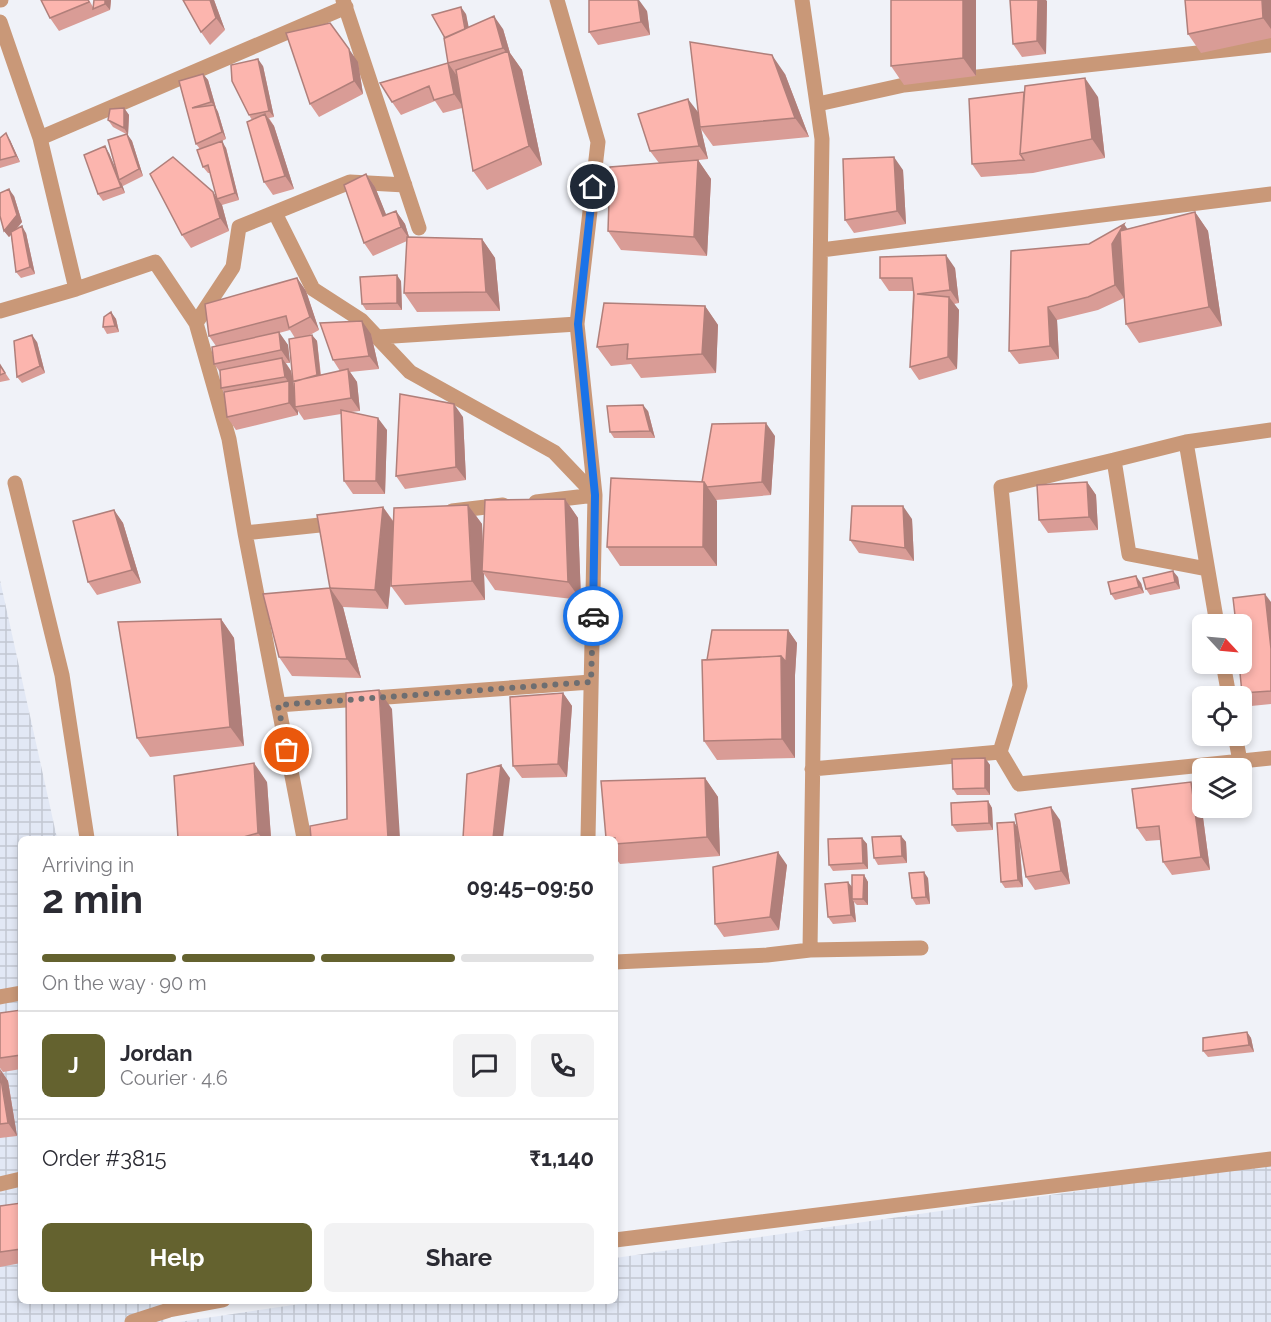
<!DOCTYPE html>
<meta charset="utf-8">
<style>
:root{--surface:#fff;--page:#f2f2f3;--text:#2b2b33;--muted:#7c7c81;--line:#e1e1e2;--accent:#64622f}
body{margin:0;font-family:Raleway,sans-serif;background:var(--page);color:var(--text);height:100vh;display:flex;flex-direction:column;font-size:22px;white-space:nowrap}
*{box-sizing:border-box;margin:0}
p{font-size:20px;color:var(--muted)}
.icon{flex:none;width:33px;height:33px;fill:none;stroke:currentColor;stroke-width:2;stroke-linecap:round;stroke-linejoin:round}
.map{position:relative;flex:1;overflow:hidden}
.drawer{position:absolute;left:18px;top:836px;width:600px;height:468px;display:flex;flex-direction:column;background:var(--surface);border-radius:9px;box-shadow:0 3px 9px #0003}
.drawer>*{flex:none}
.needle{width:39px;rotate:116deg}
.fabs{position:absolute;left:1192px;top:614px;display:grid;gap:12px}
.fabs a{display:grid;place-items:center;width:60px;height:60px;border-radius:9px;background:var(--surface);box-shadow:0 3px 9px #0003;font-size:30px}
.pin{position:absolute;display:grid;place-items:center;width:51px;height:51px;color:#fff;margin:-26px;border:3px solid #fff;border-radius:50%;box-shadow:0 2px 6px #0007}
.courier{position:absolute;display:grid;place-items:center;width:60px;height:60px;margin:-30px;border:4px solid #1a73e8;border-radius:50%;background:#fff;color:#222;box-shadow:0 2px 8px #0007}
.summary em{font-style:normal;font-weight:700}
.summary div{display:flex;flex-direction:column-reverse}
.summary{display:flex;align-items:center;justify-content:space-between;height:102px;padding:0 24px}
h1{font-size:39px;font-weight:700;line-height:45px}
.bar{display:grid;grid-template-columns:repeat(4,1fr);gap:9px 6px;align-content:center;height:72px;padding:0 24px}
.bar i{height:8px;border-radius:4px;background:var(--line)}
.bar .on{background:var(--accent)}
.bar p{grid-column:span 4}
.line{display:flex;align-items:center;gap:15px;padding:0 24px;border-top:2px solid var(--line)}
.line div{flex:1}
.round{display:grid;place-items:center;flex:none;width:63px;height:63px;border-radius:9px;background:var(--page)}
.primary-button{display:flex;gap:12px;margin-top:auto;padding:12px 24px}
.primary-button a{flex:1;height:69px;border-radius:9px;background:var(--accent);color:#fff;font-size:24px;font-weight:700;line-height:69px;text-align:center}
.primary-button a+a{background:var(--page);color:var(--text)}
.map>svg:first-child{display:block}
</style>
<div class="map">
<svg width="1271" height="1322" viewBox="0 0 1271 1322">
<defs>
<pattern id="industrial-grid" width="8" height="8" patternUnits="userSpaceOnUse" patternTransform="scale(1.5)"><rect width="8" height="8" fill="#e2e8f5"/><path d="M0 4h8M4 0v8" fill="none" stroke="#c2c7d2"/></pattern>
</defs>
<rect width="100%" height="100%" fill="#f0f2f8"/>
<!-- industrial -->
<path fill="url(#industrial-grid)" d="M 0,580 L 57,838 L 21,838 L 21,1300 L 160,1301 L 164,1322 L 0,1322 Z
M 1271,1163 L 1271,1322 L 179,1322 L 327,1300 L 615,1300 L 615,1258 Z"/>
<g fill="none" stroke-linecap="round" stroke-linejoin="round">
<!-- minor -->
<path stroke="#c99878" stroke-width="15" d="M 0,0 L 1,0
M 343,0 L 419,228
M 557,0 L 598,142 L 577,324 L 595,495 L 588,838
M 802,0 L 822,139 L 810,950
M 0,22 L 40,138 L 346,7
M 818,104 L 904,85 L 1271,45
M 40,138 L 76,289
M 275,213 L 313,289 L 361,320 L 410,372 L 554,452 L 595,495 L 536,502
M 821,250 L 1271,194
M 0,311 L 76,289 L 155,262 L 196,323 L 229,439 L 245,533 L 304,838
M 196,323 L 233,267 L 239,227 L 350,182 L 405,185
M 378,337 L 577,324
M 1186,442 L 1114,460 L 1129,554 L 1207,569
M 1114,460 L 1001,487 L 1020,686 L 1000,752 L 1019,784 L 1271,758
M 15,483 L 62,675 L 87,838
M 452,511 L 503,505
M 245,533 L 339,523
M 1217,624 L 1186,442 L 1271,430
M 1223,663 L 1229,696
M 278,705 L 591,682
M 1235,735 L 1240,761
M 812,769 L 1000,752
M 615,962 L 767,955 L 810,950 L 921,948
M 0,997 L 21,993
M 0,1184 L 21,1179
M 615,1240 L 1271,1159
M 132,1322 L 169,1310 L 223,1300"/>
</g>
<!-- wall -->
<path fill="#d99c96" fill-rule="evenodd" d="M 89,0 L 93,7 L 111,0 L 110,10 L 59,31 L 50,18 Z
M 214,0 L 225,30 L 210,45 L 201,32 Z
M 976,0 L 976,76 L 904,85 L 891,66 Z
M 1271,0 L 1271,38 L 1201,53 L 1188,34 Z
M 1047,1 L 1046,54 L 1022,57 L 1013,44 Z
M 647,11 L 650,35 L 598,45 L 589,32 Z
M 466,14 L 468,27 L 503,29 L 510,53 L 522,70 L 542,165 L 487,190 L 473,171 L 462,108 L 443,113 L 435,101 L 401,115 L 392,102 L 448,63 Z
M 358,62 L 363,94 L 319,117 L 310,104 Z
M 263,66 L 274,117 L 269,118 L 274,126 L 294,189 L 273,195 L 264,182 L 252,120 L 249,115 Z
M 203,74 L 208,80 L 216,108 L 218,112 L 226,139 L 220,142 L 226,148 L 239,200 L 222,205 L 229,231 L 191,248 L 182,235 L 217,199 L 210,173 L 208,173 L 203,167 L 200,149 L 196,144 L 179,81 Z
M 785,74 L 809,137 L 713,146 L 701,129 L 708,159 L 681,162 L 698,160 L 711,179 L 707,256 L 621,250 L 608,231 L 659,163 L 650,151 L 698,112 L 699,118 Z
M 1098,97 L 1105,158 L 1033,173 L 981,177 L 972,164 Z
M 124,108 L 129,115 L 128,135 L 113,127 L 108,120 Z
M 127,134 L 132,141 L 143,176 L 123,186 L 122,184 L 125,193 L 103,201 L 98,194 L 109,153 L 116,170 Z
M 0,138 L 10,140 L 20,162 L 0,168 Z
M 903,170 L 906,224 L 854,233 L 845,220 Z
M 366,174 L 375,187 L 386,215 L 396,211 L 405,224 L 409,237 L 482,239 L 495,258 L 500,311 L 417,312 L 404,293 L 407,241 L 373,256 L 364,243 Z
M 14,196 L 22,222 L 16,230 L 26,233 L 35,274 L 21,278 L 16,272 L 11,235 L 9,237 L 4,231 Z
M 1195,212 L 1208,231 L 1222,326 L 1139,343 L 1126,324 L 1124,298 L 1098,310 L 1057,320 L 1059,359 L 1019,364 L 1009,351 L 1089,244 L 1127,229 Z
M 955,268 L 959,303 L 954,304 L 959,310 L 957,369 L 919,380 L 910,367 L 913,291 L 889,291 L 880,278 Z
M 297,278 L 306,291 L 319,330 L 310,335 L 312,335 L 317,341 L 321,375 L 340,371 L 333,360 L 371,334 L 379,369 L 350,372 L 357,382 L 360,411 L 351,412 L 387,430 L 385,494 L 353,494 L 344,481 L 341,414 L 304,420 L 298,411 L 298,415 L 236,430 L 227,417 L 224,392 L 221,388 L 220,372 L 214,364 L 216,346 L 209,336 ZM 290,330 L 295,338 L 293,382 L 295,389 L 291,371 L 286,363 L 290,363 L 288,345 L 279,333 Z
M 401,281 L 402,310 L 366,310 L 362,304 Z
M 705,306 L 718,325 L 716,373 L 641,378 L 631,364 L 611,366 L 597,347 Z
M 111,312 L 116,319 L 119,332 L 107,334 L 103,327 Z
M 37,342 L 45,373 L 22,383 L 17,377 Z
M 0,365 L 10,380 L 0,382 Z
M 648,411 L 655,438 L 614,438 L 610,432 Z
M 463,417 L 466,480 L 405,489 L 396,476 Z
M 775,436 L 771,495 L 716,500 L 717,566 L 620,566 L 607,547 L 702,482 Z
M 1087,482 L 1096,495 L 1098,530 L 1048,533 L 1039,520 Z
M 565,499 L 578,518 L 581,600 L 495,590 L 484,574 L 485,600 L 405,605 L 391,586 L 392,571 L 388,609 L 343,607 L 361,678 L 292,676 L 279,657 L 330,588 L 383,507 L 394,522 L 468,505 L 482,524 L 483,550 Z
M 114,510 L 123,523 L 141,583 L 97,595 L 88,582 Z
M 912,519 L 914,561 L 859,553 L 850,540 Z
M 1178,577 L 1180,589 L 1150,595 L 1146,589 Z
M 1141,583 L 1144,593 L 1115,600 L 1111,594 Z
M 1271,602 L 1271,704 L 1251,706 L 1242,693 Z
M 221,619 L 234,638 L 244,746 L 150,757 L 137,738 Z
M 788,630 L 797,643 L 795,675 L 795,758 L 717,760 L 704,741 L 707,660 Z
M 563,693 L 572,706 L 567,777 L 522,778 L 513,766 Z
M 985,758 L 990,765 L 990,795 L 957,795 L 953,789 Z
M 705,778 L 718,797 L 720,856 L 620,864 L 615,857 L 615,838 Z
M 267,782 L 271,838 L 178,838 Z
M 1200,795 L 1210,870 L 1172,875 L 1163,862 L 1160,840 L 1146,841 L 1137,828 Z
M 988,801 L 992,808 L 993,830 L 957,832 L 952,825 Z
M 1060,820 L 1070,884 L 1035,890 L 1026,877 L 1019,837 L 1023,887 L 1005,888 L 1001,882 L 1014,822 L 1017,827 Z
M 901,836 L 906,842 L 907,863 L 878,865 L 874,858 Z
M 862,838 L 867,844 L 868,869 L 833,871 L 829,865 Z
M 787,865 L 779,930 L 724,937 L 715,924 Z
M 864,875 L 868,882 L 868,905 L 857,905 L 854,902 L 856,922 L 833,924 L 828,917 L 852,887 Z
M 928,878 L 930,904 L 916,905 L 912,898 Z
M 21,1010 L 21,1069 L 3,1072 L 0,1068 L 0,1013 Z
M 1247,1032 L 1251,1038 L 1254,1052 L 1208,1057 L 1203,1051 Z
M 0,1069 L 8,1081 L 17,1136 L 0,1138 Z
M 21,1203 L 21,1263 L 0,1267 L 0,1206 Z"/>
<!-- shaded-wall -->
<path fill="#b07f7a" d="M 105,0 L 111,0 L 110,10 L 105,4 Z
M 210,0 L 214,0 L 225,30 L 216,18 Z
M 638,0 L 639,0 L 647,11 L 650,35 L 641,22 Z
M 963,0 L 976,0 L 976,76 L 963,58 Z
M 1038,0 L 1046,0 L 1047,1 L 1046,54 L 1037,41 Z
M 1262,0 L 1271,0 L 1271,29 L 1263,18 Z
M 461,7 L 466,14 L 472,43 L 467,36 Z
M 494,16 L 503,29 L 510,53 L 522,70 L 542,165 L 529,146 L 510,58 L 503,48 Z
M 349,49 L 358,62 L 363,94 L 354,81 Z
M 772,55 L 785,74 L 809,137 L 795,118 Z
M 258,59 L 263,66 L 274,117 L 269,111 Z
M 448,63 L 457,76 L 463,107 L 454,94 Z
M 203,74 L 208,80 L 216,108 L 218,112 L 226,139 L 222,132 L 214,105 L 211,102 Z
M 1085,78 L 1098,97 L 1105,158 L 1092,139 Z
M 688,99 L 698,112 L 701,126 L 700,127 L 701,129 L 708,159 L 699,146 Z
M 124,108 L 129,115 L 128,135 L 124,128 Z
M 265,114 L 274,126 L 294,189 L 285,176 Z
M 6,133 L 10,140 L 20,162 L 16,156 Z
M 127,134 L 132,141 L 143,176 L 139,169 Z
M 222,141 L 226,148 L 239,200 L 235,193 Z
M 105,146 L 109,153 L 120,179 L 119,180 L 122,184 L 125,193 L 121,187 Z
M 894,157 L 903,170 L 906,224 L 897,211 Z
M 698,160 L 711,179 L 707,256 L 694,237 Z
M 366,174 L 375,187 L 392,229 L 383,216 Z
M 9,189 L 14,196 L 22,222 L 9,237 L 4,231 Z
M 213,192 L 222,205 L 229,231 L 220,218 Z
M 396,211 L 405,224 L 410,240 L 401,227 Z
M 1195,212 L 1208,231 L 1222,326 L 1209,307 Z
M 1124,224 L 1133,237 L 1121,257 L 1124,298 L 1115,285 L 1112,244 Z
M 22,226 L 26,233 L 35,274 L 30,267 Z
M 482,239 L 495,258 L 500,311 L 486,292 Z
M 946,255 L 955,268 L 959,303 L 950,290 Z
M 397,275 L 401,281 L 402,310 L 397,303 Z
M 297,278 L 306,291 L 319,330 L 310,317 Z
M 949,297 L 959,310 L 957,369 L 948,357 Z
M 705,306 L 718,325 L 716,373 L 702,354 Z
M 1048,307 L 1057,320 L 1059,359 L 1050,346 Z
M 111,312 L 116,319 L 119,332 L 115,326 Z
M 362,321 L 371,334 L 379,369 L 369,356 Z
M 279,332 L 288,345 L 290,363 L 281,350 Z
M 32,335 L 37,342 L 45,373 L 40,366 Z
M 312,335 L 317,341 L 321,381 L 317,375 Z
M 282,358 L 291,371 L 294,388 L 298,394 L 295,407 L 298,411 L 298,415 L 289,403 L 289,383 L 285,377 Z
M 348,369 L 357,382 L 360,411 L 351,398 Z
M 454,404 L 463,417 L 466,480 L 456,467 Z
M 643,405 L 648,411 L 655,438 L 650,431 Z
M 378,418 L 387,430 L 385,494 L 376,481 Z
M 766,423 L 775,436 L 771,495 L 762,482 Z
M 704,482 L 717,501 L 717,566 L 703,547 Z
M 1087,482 L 1096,495 L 1098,530 L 1089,517 Z
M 565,499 L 578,518 L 581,600 L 568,582 Z
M 468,505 L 482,524 L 484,571 L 482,571 L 484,574 L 485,600 L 472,581 Z
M 903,506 L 912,519 L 914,561 L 905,548 Z
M 383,507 L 396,526 L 388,609 L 375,590 Z
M 114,510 L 123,523 L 141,583 L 132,570 Z
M 1173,571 L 1178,577 L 1180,589 L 1175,582 Z
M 1136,576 L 1141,583 L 1144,593 L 1139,587 Z
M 330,588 L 343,607 L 361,678 L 347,659 Z
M 1265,594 L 1271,602 L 1271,649 Z
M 221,619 L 234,638 L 244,746 L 230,727 Z
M 788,630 L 797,643 L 795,675 L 795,758 L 782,739 L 781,656 Z
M 379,690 L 392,709 L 400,838 L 388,838 Z
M 563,693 L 572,706 L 567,777 L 558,764 Z
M 985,758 L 990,765 L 990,795 L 985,788 Z
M 254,763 L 267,782 L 271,838 L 262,838 L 258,833 Z
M 501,765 L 510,778 L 503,838 L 493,838 Z
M 705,778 L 718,797 L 720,856 L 707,837 Z
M 1191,782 L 1200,795 L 1210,870 L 1201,857 Z
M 988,801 L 992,808 L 993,830 L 989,823 Z
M 1051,807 L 1060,820 L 1070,884 L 1061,871 Z
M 1014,822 L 1018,828 L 1023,887 L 1018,880 Z
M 901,836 L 906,842 L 907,863 L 902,856 Z
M 862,838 L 867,844 L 868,869 L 863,863 Z
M 778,852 L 787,865 L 779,930 L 770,917 Z
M 924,872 L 928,878 L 930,904 L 926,897 Z
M 864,875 L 868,882 L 868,905 L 863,899 Z
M 848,882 L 853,888 L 852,899 L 854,902 L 856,922 L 851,915 Z
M 1247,1032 L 1251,1038 L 1254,1052 L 1249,1045 Z
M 0,1069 L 8,1081 L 17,1136 L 8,1123 Z"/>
<!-- building -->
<path fill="#fcb5ae" stroke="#b07f7a" stroke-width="1.5" d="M 41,0 L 88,0 L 89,2 L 50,18 Z
M 94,0 L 105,0 L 105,4 L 93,9 Z
M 183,0 L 210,0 L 216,18 L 201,32 Z
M 589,0 L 638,0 L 641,22 L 589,32 Z
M 891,0 L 963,0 L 963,58 L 891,66 Z
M 1010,0 L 1038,0 L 1037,41 L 1013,44 Z
M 1185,0 L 1262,0 L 1263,18 L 1188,34 Z
M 461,7 L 465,29 L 445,38 L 432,15 Z
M 494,16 L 503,48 L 448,63 L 454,94 L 434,100 L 429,86 L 392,102 L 380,83 L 448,63 L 444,38 Z
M 330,23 L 349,49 L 354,81 L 310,104 L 286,33 Z
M 690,42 L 772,55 L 795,118 L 700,127 Z
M 508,51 L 529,146 L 473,171 L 456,70 Z
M 258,59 L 269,111 L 249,115 L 232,81 L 231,65 Z
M 203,74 L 211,102 L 192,108 L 214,105 L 222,132 L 196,144 L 179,81 Z
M 1085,78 L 1092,139 L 1020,154 L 1025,86 Z
M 1024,92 L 1020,154 L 1024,160 L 972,164 L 969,99 Z
M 688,99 L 699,146 L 650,151 L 638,114 Z
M 124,108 L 124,128 L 108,120 L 110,109 Z
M 265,114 L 285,176 L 264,182 L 247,122 Z
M 6,133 L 16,156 L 0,160 L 0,138 Z
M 127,134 L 139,169 L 119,180 L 108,140 Z
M 222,141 L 235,193 L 217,199 L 208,165 L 203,167 L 197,150 Z
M 105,146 L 121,187 L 98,194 L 84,155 Z
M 173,157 L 213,192 L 220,218 L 182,235 L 150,174 Z
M 894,157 L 897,211 L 845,220 L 843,159 Z
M 698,160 L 694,237 L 608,231 L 610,167 Z
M 366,174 L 383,216 L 396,211 L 401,227 L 364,243 L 344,185 Z
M 9,189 L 17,215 L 4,231 L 0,216 L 0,193 Z
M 1195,212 L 1209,307 L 1126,324 L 1120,231 Z
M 1124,224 L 1112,244 L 1115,285 L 1088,297 L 1048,307 L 1050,346 L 1009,351 L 1011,251 L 1089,244 Z
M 22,226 L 30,267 L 16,272 L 11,232 Z
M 407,237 L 482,239 L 486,292 L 404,293 Z
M 946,255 L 950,290 L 917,294 L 949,297 L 948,357 L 910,367 L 914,295 L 912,278 L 880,278 L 880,257 Z
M 397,275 L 397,303 L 362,304 L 360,277 Z
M 297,278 L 310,317 L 289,328 L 286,316 L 209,336 L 205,304 Z
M 604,303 L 705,306 L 702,354 L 627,359 L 628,344 L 597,347 Z
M 111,312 L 115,326 L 103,327 L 104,317 Z
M 362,321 L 369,356 L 333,360 L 320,323 Z
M 279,332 L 281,350 L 214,364 L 212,347 Z
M 32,335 L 40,366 L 17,377 L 14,341 Z
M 312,335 L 317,375 L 293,382 L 289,339 Z
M 282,358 L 285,377 L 221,388 L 220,370 Z
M 0,365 L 5,373 L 0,375 Z
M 348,369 L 351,398 L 295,407 L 294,381 Z
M 289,381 L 289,403 L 227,417 L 224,392 Z
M 400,394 L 454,404 L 456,467 L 396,476 Z
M 643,405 L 650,431 L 610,432 L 607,406 Z
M 341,410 L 378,418 L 376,481 L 344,481 Z
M 766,423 L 762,482 L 707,487 L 704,482 L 702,482 L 712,424 Z
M 611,478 L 704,482 L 703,547 L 607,547 Z
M 1087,482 L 1089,517 L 1039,520 L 1037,485 Z
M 565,499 L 568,582 L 482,571 L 485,500 Z
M 468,505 L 472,581 L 391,586 L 394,508 Z
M 852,506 L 903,506 L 905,548 L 850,540 Z
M 383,507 L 375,590 L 330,588 L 347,659 L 279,657 L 263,594 L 330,588 L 317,515 Z
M 114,510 L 132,570 L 88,582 L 73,521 Z
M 1173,571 L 1175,582 L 1146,589 L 1143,578 Z
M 1136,576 L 1139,587 L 1111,594 L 1108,582 Z
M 1265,594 L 1271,649 L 1271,691 L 1242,693 L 1239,663 L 1242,663 L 1242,624 L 1236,624 L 1233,598 Z
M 221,619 L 230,727 L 137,738 L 118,622 Z
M 712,630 L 788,630 L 786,662 L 781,656 L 707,660 Z
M 781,656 L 782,739 L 704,741 L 702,660 Z
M 379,690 L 388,838 L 311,838 L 310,826 L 347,819 L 346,693 Z
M 563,693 L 558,764 L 513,766 L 510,697 Z
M 985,758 L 985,788 L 953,789 L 952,759 Z
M 254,763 L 258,833 L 240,838 L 178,838 L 174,776 Z
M 501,765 L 493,838 L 463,838 L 467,774 Z
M 705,778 L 707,837 L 615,844 L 615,838 L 606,838 L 601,781 Z
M 1191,782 L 1201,857 L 1163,862 L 1159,826 L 1137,828 L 1132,789 Z
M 988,801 L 989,823 L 952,825 L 951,803 Z
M 1051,807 L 1061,871 L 1026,877 L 1015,814 Z
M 1014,822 L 1018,880 L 1001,882 L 997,823 Z
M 901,836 L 902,856 L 874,858 L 872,837 Z
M 862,838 L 863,863 L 829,865 L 828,839 Z
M 778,852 L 770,917 L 715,924 L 713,867 Z
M 924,872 L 926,897 L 912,898 L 909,873 Z
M 852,875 L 864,875 L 863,899 L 852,899 Z
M 848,882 L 851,915 L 828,917 L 825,884 Z
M 21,1010 L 21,1055 L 0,1058 L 0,1013 Z
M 1247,1032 L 1249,1045 L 1203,1051 L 1203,1038 Z
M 0,1073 L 8,1123 L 0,1124 Z
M 21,1203 L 21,1249 L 0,1252 L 0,1206 Z"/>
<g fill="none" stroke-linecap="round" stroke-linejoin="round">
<!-- done -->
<path stroke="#6d6e71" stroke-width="6" stroke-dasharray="0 10.8" d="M 287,750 L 278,705 L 591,682 L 593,616"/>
<!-- route -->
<path stroke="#1a73e8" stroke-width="8" d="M 593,616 L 595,495 L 578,324 L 593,187"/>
</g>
</svg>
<div class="fabs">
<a><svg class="needle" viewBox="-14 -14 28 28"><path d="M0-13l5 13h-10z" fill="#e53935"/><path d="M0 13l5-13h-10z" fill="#7c7c81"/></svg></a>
<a><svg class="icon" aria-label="locate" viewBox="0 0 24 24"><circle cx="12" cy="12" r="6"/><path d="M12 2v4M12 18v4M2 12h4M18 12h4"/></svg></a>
<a><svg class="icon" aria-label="layers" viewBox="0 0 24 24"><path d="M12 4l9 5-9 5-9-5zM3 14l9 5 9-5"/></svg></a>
</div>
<div class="pin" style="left:287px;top:750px;background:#ea580c"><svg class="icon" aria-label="bag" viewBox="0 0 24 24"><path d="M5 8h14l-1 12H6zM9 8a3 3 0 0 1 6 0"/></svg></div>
<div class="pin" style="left:593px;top:187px;background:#1f2937"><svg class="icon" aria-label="home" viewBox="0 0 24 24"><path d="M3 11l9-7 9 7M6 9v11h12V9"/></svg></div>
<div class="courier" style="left:593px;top:616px"><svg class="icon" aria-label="car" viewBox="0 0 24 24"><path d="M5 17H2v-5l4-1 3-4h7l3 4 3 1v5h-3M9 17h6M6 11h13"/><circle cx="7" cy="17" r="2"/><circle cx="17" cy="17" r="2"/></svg></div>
<section class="drawer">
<div class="summary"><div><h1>2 min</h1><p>Arriving in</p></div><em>09:45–09:50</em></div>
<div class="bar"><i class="on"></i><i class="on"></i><i class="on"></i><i></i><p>On the way · 90 m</p></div>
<div class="line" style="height:108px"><b class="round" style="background:var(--accent);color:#fff">J</b><div><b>Jordan</b><p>Courier · 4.6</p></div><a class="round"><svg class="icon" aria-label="chat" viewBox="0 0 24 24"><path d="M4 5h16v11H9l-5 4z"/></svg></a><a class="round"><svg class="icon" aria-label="phone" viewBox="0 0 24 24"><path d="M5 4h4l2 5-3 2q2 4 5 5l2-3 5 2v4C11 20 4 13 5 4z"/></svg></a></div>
<div class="line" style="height:78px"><div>Order #3815</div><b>₹1,140</b></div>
<div class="primary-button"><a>Help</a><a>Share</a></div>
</section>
</div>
